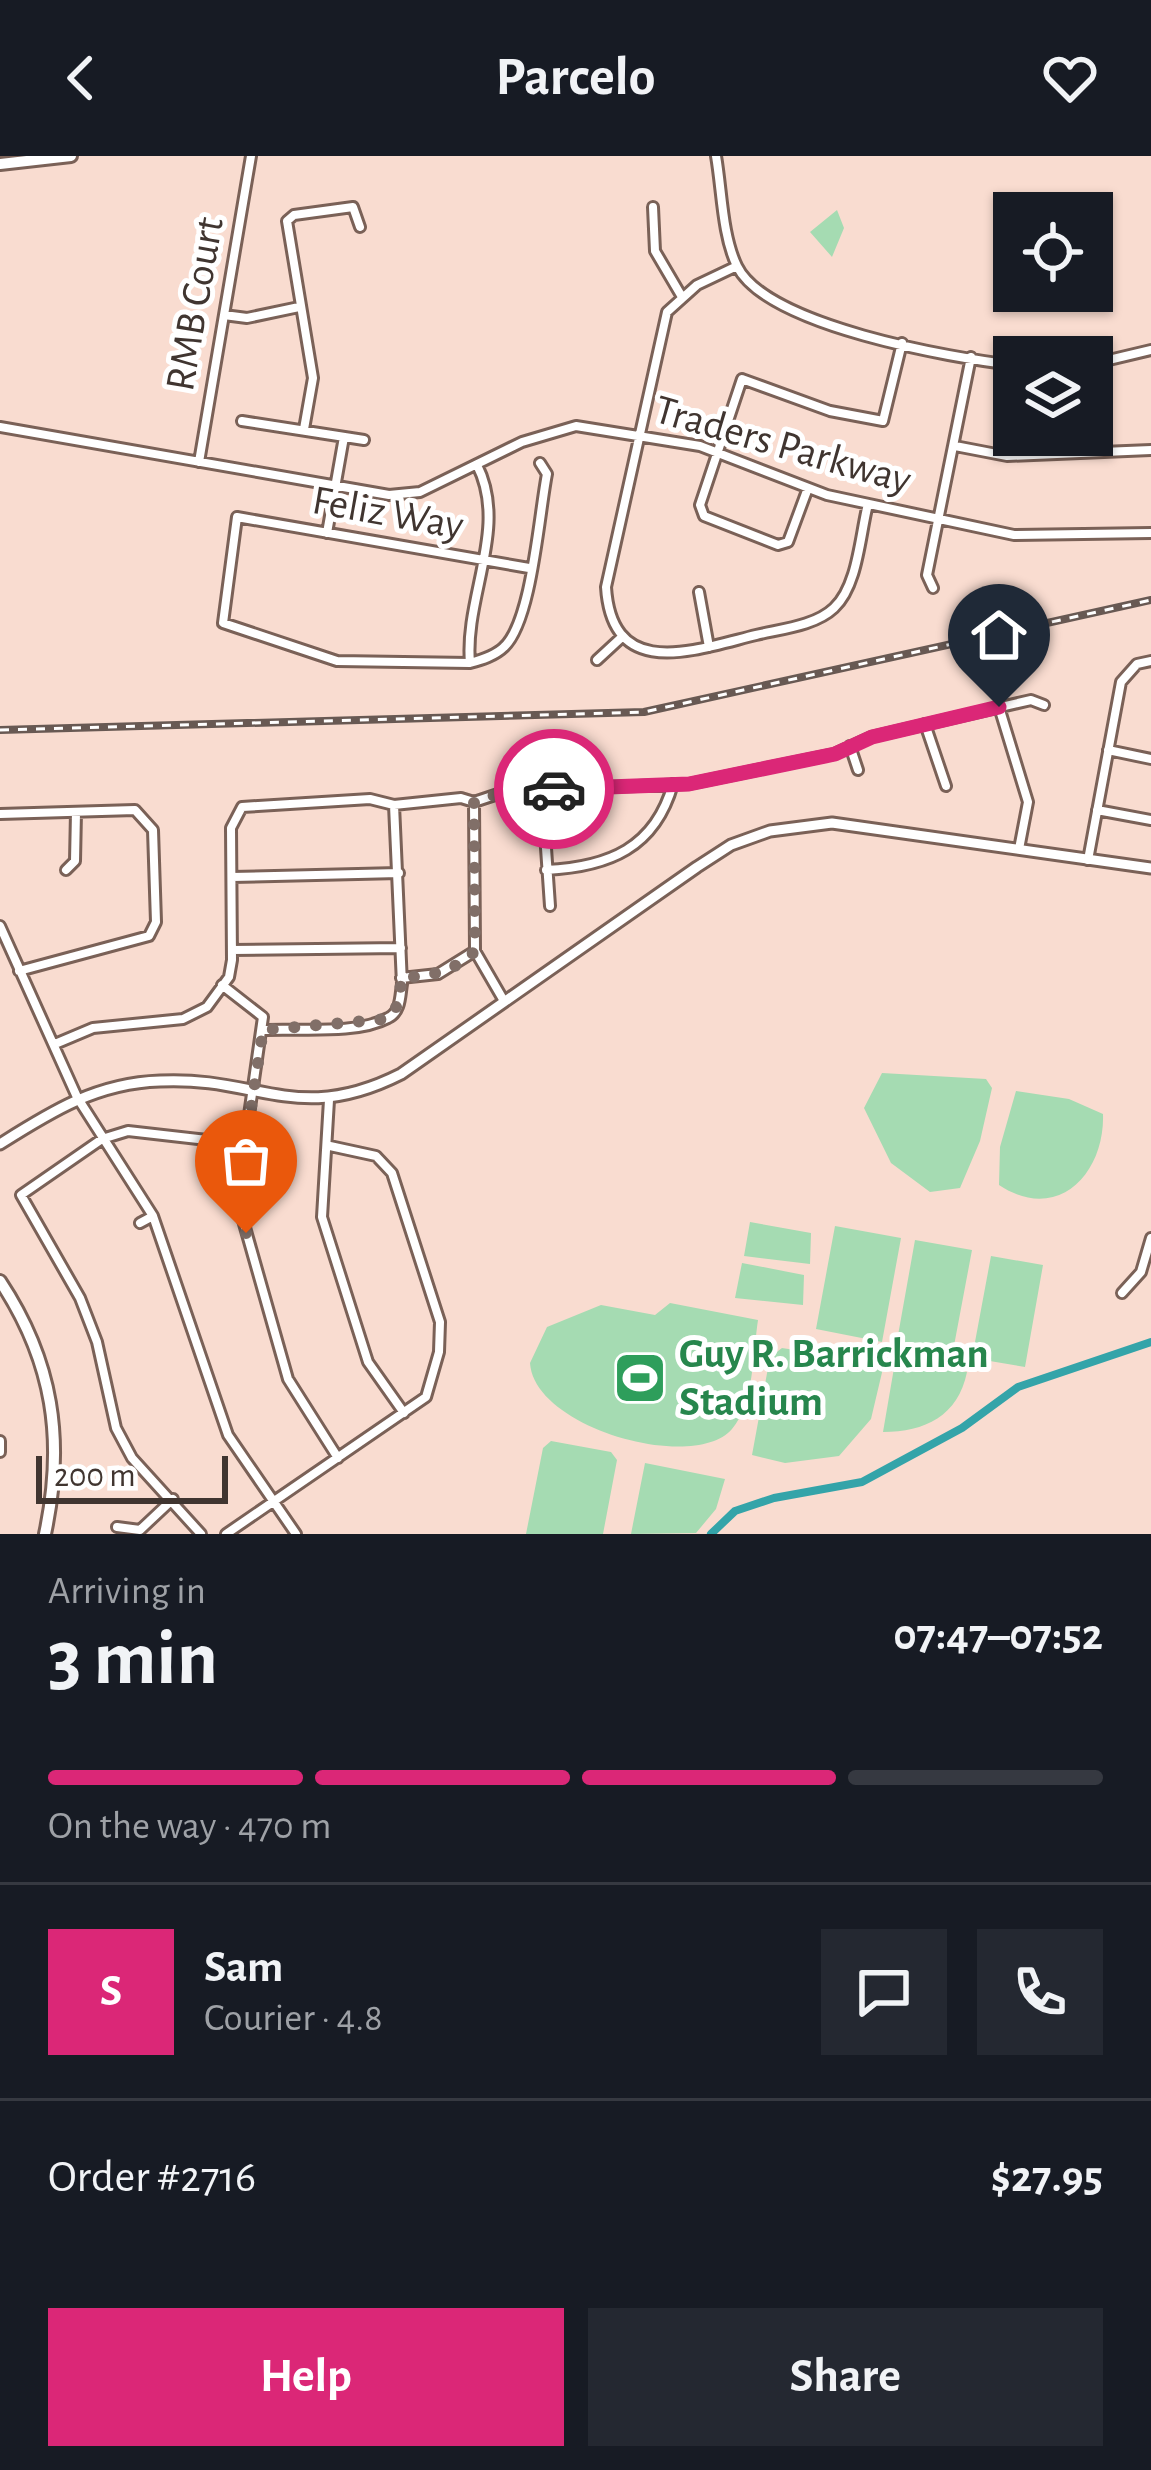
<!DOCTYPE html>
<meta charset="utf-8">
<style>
:root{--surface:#171b24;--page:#242831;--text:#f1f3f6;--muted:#9ea1a6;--line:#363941;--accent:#db2777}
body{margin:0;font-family:"Alegreya Sans",sans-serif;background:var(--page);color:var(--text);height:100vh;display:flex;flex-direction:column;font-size:45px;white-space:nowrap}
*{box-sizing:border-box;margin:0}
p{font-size:39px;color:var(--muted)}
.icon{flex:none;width:66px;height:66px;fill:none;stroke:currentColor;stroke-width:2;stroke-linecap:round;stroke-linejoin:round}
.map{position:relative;height:1378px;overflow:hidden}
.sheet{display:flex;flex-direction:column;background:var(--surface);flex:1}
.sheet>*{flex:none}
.buttons{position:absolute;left:993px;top:36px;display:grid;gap:24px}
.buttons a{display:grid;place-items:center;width:120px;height:120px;border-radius:0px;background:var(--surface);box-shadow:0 3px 9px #0004;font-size:60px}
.scale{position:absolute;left:36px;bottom:30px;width:192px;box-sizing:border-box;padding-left:12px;border:6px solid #403530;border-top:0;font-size:33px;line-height:42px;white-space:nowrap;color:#403530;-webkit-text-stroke:9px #fff;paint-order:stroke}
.pin{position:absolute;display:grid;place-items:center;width:102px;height:102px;color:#fff;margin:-123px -51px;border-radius:50% 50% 50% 0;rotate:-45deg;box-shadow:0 0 12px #0007}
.pin .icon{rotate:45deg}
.courier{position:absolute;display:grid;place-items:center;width:120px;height:120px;margin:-60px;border:9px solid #db2777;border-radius:50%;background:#fff;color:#222;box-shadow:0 3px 15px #0007}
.headline em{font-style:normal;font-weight:700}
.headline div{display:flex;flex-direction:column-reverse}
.headline{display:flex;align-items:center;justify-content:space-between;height:204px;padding:0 48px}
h1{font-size:78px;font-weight:700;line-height:90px}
.bar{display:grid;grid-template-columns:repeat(4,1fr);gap:18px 12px;align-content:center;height:144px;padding:0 48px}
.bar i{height:15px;border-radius:9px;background:var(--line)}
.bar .active{background:var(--accent)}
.bar p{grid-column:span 4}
.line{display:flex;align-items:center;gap:30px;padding:0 48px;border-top:3px solid var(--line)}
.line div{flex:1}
.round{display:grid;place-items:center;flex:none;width:126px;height:126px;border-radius:0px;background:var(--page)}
.cta{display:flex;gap:24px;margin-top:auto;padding:24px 48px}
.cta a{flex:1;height:138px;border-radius:0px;background:var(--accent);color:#fff;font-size:48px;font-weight:700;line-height:138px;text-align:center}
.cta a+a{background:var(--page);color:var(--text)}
header{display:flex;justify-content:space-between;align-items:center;height:156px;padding:0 48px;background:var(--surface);font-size:54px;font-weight:700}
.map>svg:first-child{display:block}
</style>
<header><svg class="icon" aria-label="back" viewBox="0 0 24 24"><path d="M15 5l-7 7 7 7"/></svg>Parcelo<svg class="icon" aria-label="heart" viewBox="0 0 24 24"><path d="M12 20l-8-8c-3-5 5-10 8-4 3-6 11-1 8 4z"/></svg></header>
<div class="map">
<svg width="1151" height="1378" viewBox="0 0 1151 1378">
<rect width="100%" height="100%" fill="#f9dcd0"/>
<!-- green -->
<path fill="#a5dbb2" d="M 837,54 L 844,72 L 832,101 L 810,76 Z
M 882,917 L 986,923 L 992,932 L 980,985 L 960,1032 L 930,1036 L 891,1007 L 864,952 Z
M 1016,935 L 1069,943 L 1103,958 C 1105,1017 1058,1068 999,1029 L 1000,991 Z
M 750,1066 L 811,1077 L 810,1108 L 744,1100 Z
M 835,1070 L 901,1082 L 882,1186 L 816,1173 Z
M 915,1084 L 972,1094 L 953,1195 L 897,1185 Z
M 991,1100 L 1043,1109 L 1025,1211 L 972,1202 Z
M 742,1107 L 804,1119 L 803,1149 L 735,1142 Z
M 670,1147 L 758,1164 C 753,1196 754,1248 732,1273 C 694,1317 534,1272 530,1207 L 547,1171 L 601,1149 L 655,1159 Z
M 782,1192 L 884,1208 L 871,1263 L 839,1300 L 785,1307 L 752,1299 L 770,1201 Z
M 901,1207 L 967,1216 C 958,1260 925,1276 883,1276 L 894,1212 Z
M 551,1285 L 611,1296 L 617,1304 L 603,1378 L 526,1378 L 543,1292 Z
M 645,1307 L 725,1323 L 716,1353 L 696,1377 L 631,1378 Z"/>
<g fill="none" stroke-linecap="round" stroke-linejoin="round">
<!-- canal -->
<path stroke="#34a4a9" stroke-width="8" d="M 711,1378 L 735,1355 L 774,1342 L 862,1326 L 962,1272 L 1018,1231 L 1151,1186"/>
<!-- minor casing -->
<g stroke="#7a6157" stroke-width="14">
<path id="minor" d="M 716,0 C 722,34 722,79 737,110 C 766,170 952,202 1014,209
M 653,51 L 655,95 L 682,141
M 737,110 L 697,129 L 667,156 L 606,431 C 612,526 695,494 756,479 C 781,473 815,470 834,452 C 858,430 860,379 868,348
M 224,159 L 247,162 L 299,151
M 1092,208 L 1151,194
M 242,265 L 364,284
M 0,271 L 389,339 L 420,336 L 522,286 L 576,270 L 700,290 L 827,339 L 1014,379 L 1151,377
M 304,273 L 313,222 L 287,65 L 294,59 L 353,51 L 360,71
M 955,290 L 1007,300 L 1151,294
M 199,306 L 251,0
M 808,332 L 788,386 L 778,389 L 704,360 L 700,349 L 742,223 L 830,255 L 883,265 L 902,187
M 327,377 L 344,281
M 529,412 L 237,361 L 223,467 L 337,505 L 470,507 C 481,504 495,500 504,491 C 532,465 539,358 547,318 L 540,307
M 933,432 L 927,419 L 971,201
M 699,436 L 709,491
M 597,504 L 623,480
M 470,507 C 464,441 509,372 477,309
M 999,551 L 1028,646 L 1019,693
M 925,568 L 946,630
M 850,590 L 858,614
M 1108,594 L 1151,603
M 542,634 L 550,750
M 394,649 L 461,642 L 474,646
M 1097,654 L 1151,664
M 0,658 L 135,654 L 153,674 L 156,766 L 149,780 L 19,815
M 1088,704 L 1121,526 L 1137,508 L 1151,505
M 66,714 L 75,705 L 76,656
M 546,714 C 609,711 655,692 673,628
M 232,721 L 399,717
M 0,770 L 77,941 L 153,1060 L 228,1279 L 296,1378
M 232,794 L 401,792
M 401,822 L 438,818 L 475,795
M 222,829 L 263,861 L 237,1043 L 288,1223 L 338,1302
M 504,845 L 475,795 L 474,646 L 507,635 L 689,628 L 834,598 L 871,581 L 1031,544 L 1044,549
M 55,888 L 93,872 L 183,863 L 207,851 L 229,821 L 232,804 L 231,672 L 242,651 L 370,643 L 394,649 L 402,828 C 400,840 401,856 388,862 C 356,879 299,872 263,874
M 329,944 L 322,1061 L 368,1206 L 404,1257
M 140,1067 L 153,1060
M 1122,1137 L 1141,1116 L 1151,1082
M 0,1285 L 0,1296
M 117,1371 L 140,1374 L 173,1343
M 201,1378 L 132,1302 L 116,1272 L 97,1186 L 80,1142 L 21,1039 L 102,983 L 128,975 L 242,988
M 226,1378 L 426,1241 L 439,1196 L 440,1166 L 392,1017 L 376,1000 L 330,990"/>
</g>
<!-- tertiary casing -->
<g stroke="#7a6157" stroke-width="15">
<path id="tertiary" d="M 0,988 C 52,955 97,927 160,925 C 258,920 298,970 401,918 L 697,711 L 731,689 L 770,675 L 832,667 L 1151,712"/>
</g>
<!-- secondary casing -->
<g stroke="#7a6157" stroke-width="16">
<path id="secondary" d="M 0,8 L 71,0
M 0,1125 C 53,1205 65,1284 45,1378"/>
</g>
<!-- minor -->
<use href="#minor" stroke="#fff" stroke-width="8"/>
<!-- tertiary -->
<use href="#tertiary" stroke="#fff" stroke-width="9"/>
<!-- secondary -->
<use href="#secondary" stroke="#fff" stroke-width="10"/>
<!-- rail casing -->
<g stroke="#685953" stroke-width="8">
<path id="rail" d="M 0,574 L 644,556 L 1151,444"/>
</g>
<!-- rail -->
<use href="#rail" stroke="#fff" stroke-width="3" stroke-dasharray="9" stroke-linecap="butt"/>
</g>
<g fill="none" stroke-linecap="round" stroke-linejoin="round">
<!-- done -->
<path stroke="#816f68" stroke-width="12" stroke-dasharray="0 21.6" d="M 246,1077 L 237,1043 L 263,874 L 387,863 L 400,846 L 401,822 C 431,819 453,817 475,795 L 474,646 L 507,635 L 554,633"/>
<!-- route -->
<path stroke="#db2777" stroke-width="15" d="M 554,633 L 689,628 L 835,598 L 872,581 L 999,551"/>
</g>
<!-- icons -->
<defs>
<g id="stadium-square" transform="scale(2.7)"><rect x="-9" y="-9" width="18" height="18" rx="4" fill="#2e9e5b" stroke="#fff"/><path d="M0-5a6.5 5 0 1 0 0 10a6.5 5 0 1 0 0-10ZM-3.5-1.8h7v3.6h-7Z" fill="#fff"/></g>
</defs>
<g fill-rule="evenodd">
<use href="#stadium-square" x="640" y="1222"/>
</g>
<g text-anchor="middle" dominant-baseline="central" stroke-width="10" stroke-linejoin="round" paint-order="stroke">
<!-- street labels -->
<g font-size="42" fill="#403530" stroke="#fff">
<text transform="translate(195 148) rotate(-80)">RMB Court</text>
<text transform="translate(783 289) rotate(16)">Traders Parkway</text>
<text transform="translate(388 357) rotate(10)">Feliz Way</text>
</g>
<!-- leisure labels -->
<g font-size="42" font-weight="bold" fill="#27864d" stroke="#fff" text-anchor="start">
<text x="679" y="1198">Guy R. Barrickman<tspan x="679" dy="48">Stadium</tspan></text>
</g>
</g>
</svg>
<div class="buttons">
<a><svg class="icon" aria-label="locate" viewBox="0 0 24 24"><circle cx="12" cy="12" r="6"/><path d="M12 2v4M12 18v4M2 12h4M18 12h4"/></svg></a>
<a><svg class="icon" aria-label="layers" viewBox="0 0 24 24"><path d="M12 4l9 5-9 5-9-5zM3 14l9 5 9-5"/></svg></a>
</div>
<div class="scale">200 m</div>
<div class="pin" style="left:246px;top:1077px;background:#ea580c"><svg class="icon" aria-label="bag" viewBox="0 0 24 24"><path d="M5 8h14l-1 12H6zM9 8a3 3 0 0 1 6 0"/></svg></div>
<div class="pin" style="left:999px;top:551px;background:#1f2937"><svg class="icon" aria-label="home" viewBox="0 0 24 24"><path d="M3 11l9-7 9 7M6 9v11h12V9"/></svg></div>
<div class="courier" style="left:554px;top:633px"><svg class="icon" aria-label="car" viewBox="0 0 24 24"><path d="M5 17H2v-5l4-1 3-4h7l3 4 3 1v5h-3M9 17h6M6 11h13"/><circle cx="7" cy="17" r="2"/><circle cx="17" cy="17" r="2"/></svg></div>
</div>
<section class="sheet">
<div class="headline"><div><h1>3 min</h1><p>Arriving in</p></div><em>07:47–07:52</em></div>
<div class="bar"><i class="active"></i><i class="active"></i><i class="active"></i><i></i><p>On the way · 470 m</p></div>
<div class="line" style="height:216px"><b class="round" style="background:var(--accent);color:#fff">S</b><div><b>Sam</b><p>Courier · 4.8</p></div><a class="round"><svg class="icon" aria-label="chat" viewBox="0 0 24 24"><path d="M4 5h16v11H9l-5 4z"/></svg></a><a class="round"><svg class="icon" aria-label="phone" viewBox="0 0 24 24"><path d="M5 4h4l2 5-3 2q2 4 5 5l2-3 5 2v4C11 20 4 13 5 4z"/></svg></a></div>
<div class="line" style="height:156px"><div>Order #2716</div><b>$27.95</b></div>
<div class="cta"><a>Help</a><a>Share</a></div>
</section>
